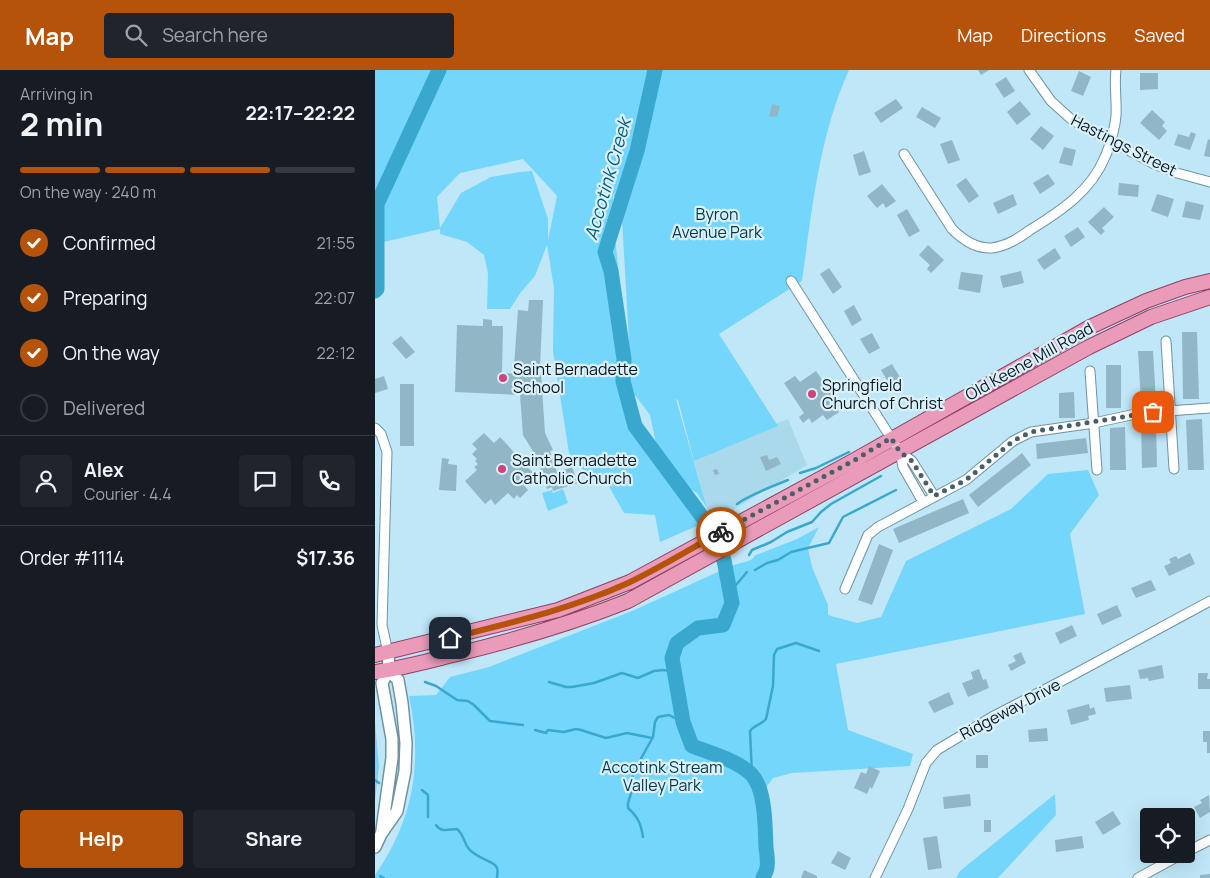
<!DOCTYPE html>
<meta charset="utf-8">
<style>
:root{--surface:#171b24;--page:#20242c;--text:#f1f3f6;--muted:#9ea1a6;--line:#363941;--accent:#b45309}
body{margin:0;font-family:Manrope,sans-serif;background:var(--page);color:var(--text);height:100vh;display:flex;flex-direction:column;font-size:19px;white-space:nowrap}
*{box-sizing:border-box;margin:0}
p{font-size:16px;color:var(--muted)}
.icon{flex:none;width:28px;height:28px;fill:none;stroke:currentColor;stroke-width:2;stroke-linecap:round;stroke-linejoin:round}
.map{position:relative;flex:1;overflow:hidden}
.panel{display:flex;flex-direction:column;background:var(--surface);width:375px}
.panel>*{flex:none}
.controls{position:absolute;left:765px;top:738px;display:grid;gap:10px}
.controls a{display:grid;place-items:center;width:55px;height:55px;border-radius:5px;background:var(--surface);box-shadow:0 5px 20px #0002;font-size:25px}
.pin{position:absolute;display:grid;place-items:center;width:42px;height:42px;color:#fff;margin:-21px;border-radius:10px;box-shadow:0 2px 8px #0006}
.courier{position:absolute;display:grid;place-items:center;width:50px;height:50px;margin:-25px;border:4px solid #b45309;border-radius:50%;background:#fff;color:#222;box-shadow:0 1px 6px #0007}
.head em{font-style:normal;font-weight:700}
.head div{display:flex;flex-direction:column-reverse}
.head{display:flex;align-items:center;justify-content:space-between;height:85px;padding:0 20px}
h1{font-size:32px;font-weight:700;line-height:38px}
.bar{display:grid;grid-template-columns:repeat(4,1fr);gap:8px 5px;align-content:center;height:60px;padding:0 20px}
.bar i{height:6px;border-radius:4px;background:var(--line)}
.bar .on{background:var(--accent)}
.bar p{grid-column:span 4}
.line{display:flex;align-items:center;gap:12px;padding:0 20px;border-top:1px solid var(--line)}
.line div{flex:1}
.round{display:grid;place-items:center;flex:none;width:52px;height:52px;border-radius:5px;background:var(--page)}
ol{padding:0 20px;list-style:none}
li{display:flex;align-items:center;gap:15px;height:55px}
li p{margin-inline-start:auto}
li .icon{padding:5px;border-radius:50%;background:var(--accent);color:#fff;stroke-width:4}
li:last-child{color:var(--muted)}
li i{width:28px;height:28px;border:2px solid var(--line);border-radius:50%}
.primary-button{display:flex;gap:10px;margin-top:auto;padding:10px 20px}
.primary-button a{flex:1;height:58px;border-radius:5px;background:var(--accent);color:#fff;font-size:20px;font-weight:700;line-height:58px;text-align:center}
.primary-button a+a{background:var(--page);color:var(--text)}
header{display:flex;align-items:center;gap:30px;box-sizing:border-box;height:70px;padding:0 25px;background:var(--accent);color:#fff}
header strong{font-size:24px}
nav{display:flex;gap:28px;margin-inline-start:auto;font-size:18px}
.search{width:350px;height:45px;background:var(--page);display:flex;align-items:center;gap:12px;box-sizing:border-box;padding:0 18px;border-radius:5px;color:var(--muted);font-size:19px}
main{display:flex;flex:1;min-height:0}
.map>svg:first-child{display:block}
</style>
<header>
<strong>Map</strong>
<div class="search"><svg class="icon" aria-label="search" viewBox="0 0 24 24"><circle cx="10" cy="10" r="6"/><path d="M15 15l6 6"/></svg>Search here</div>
<nav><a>Map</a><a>Directions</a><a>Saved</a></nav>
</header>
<main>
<section class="panel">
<div class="head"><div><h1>2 min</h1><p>Arriving in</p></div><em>22:17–22:22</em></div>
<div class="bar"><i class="on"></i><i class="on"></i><i class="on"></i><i></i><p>On the way · 240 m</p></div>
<ol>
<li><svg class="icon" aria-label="check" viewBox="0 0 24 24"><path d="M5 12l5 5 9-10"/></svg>Confirmed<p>21:55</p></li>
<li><svg class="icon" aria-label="check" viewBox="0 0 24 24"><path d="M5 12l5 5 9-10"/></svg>Preparing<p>22:07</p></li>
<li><svg class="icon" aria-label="check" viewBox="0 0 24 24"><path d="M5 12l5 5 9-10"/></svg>On the way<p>22:12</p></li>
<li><i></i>Delivered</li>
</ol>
<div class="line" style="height:90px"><a class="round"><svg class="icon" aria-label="person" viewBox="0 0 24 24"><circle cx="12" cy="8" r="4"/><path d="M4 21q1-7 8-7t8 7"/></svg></a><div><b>Alex</b><p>Courier · 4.4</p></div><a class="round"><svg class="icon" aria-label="chat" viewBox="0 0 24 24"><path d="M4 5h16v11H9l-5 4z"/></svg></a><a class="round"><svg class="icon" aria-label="phone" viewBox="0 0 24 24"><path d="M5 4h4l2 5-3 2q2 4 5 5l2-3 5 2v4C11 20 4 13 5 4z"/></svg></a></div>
<div class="line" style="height:65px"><div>Order #1114</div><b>$17.36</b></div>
<div class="primary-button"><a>Help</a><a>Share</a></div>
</section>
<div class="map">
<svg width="835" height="808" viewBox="0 0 835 808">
<rect width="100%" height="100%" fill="#c0e7f7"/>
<!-- built -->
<path fill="#abd9ec" d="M 413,349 L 432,395 L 338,452 L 332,438 L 318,387 Z"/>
<!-- green -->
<path fill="#75d6fc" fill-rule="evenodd" d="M 0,0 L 474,0 C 444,66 437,140 427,211 L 344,264 L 403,356 L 319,391 L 303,330 L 301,329 L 332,438 L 322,423 L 305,413 L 331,452 L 285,472 L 280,445 L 249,443 L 227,404 L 217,411 L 194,383 L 178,281 L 179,218 L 172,175 L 160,206 L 146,222 L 135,239 L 112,239 L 113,203 L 109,185 L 92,172 L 65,164 L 65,159 L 0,174 ZM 148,89 L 182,126 L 173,170 L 173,149 L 157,101 L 145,102 L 116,107 L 86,123 L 65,158 L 62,127 L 85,103 ZM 238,123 L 247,150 L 255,287 L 251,275 L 239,157 ZM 260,325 L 275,345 L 285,393 L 260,356 Z
M 713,400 L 724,425 L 695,464 L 710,544 L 461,594 L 473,660 L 538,684 L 535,696 L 417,703 L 398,708 L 392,716 L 396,803 L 394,808 L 0,808 L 0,805 C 39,749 48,692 34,626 L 61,625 L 75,607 L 114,597 L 257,541 L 356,496 L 376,490 L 381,485 L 422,469 L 444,457 L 433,478 L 437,497 L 453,535 L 453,545 L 482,553 L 506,547 L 531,491 L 636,439 L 673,404 Z
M 188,419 L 193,433 L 173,441 L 167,423 L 177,420 L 178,423 Z
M 0,652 L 4,696 L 0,731 Z
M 680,724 L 681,745 L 623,808 L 581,808 L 585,801 Z"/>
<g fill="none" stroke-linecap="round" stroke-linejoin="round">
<!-- stream -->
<path stroke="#39a8cf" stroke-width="2.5" d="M 425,403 L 441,398 L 474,382
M 362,434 C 374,425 398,416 413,410
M 335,459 L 345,447 L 352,441
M 374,485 L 377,480 L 396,472 L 412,462 L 437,452 L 446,442 L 456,434 L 506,406
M 380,500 L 392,493 L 403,490 L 416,482 L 454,473 L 468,447 L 521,420
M 355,522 L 372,502
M 50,612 L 61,616 L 82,630 L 93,631 L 99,635 L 115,651 L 148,655
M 174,612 L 191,617 L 197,617 L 219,613 L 247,603 L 263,608 L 279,601 L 288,600 L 300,602
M 160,660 L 171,663 L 173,660 L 189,662 L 201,659 L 206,660 L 231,668 L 252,663 L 277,668
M 377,705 L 375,661 C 379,655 386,655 391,649 L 398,616 L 399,585 L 402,579 L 421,573 L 444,581
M 0,710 L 4,713
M 47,720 L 53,725 L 53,747
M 61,755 C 66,763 74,759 82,759 C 90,766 88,772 94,779 C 100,787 117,791 121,796 C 124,800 122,804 122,808
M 268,767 C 266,754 263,747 253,738 L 253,733 L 257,720 L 258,703 L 278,667 L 280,652 L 283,647 L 294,645 L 308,652
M 5,806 L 9,808"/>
<!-- river -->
<path stroke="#39a8cf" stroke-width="15" d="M 280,0 L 262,81 L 230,182 L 236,201 L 249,289 L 248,311 L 260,356 L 331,452 L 349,490 L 357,533 L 348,555 L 323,558 L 302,573 L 297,588 L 308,652 L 317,676 C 334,682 363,691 376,704 C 391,719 390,757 391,778 C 392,784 393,791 392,797 C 392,801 389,805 388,808
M 0,221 L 2,219 L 2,134 L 64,0"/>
</g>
<!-- building -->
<path fill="#91b6c6" d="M 603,0 L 614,0 L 606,5 Z
M 704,1 L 716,7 L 708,26 L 696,21 Z
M 765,3 L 783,3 L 783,19 L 765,20 Z
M 631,7 L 640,21 L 629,28 L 620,14 Z
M 521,29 L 528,38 L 506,53 L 499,43 Z
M 645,31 L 656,44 L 642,55 L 632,42 Z
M 397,34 L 405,36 L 402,47 L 394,46 Z
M 547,37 L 566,48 L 560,58 L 541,47 Z
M 777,40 L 790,52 L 787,56 L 792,61 L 784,70 L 765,53 Z
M 666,56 L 679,66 L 668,80 L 655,69 Z
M 816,62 L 821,64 L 815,80 L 799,75 L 803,64 L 814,67 Z
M 833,69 L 835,70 L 835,87 L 829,86 Z
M 577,70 L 585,90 L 573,94 L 565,74 Z
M 689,77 L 701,80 L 697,96 L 684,93 Z
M 489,81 L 496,102 L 484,106 L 478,85 Z
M 673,104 L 680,114 L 665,124 L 658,113 Z
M 591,108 L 604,126 L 594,133 L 581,115 Z
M 744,113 L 764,115 L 763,127 L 743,125 Z
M 507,114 L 521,131 L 511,138 L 508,133 L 502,138 L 492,126 Z
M 638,124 L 642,135 L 623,144 L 618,133 Z
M 782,124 L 799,129 L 793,147 L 776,141 Z
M 811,131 L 829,135 L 825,150 L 807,147 Z
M 729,137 L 739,147 L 727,158 L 730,161 L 726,165 L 713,152 Z
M 532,139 L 545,161 L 534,167 L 522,145 Z
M 703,157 L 710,167 L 696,177 L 689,166 Z
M 553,175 L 569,190 L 556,203 L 552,199 L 555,195 L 544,185 Z
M 680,178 L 686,188 L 669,200 L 662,190 Z
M 454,198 L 467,217 L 458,224 L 445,204 Z
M 646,201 L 649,213 L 628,218 L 625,206 Z
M 586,202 L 608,205 L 605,223 L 583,219 Z
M 154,230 L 168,230 L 165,298 L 139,296 L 143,240 L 153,241 Z
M 479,235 L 487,250 L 477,256 L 469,241 Z
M 108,249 L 117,250 L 117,256 L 128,256 L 127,303 L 166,304 L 170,363 L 178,380 L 175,381 L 182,402 L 197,397 L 203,413 L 178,421 L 177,417 L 172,419 L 170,413 L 173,412 L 172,407 L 169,408 L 162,388 L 148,365 L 145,325 L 80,322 L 82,255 L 108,256 Z
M 807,262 L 822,262 L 824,329 L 808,329 Z
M 497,263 L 505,278 L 494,284 L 485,269 Z
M 26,266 L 40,282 L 31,289 L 17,273 Z
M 763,281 L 778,281 L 781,332 L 766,332 Z
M 517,294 L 526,309 L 515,315 L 506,300 Z
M 731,295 L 746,295 L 746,338 L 731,338 Z
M 441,301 L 465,336 L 461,338 L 464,342 L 452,350 L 448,345 L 437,353 L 434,348 L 428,353 L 424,347 L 429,343 L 409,313 L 420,306 L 425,312 Z
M 9,306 L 13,319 L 0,323 L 0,309 Z
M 25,314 L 39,314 L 39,376 L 25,376 Z
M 699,322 L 700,348 L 684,348 L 684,323 Z
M 827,349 L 829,400 L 813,400 L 811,350 Z
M 781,351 L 782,397 L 767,398 L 766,352 Z
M 750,357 L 751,400 L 735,400 L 735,358 Z
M 109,363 L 119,373 L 125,367 L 160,405 L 149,415 L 153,420 L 145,428 L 142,425 L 139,429 L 133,423 L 120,435 L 116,429 L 110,434 L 90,411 L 102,400 L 99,397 L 103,394 L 100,391 L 102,389 L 97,384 L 102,379 L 97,374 Z
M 711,368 L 713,383 L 662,389 L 661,374 Z
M 647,383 L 656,395 L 603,437 L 594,425 Z
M 392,385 L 394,390 L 402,387 L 406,394 L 391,401 L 385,387 Z
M 67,388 L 74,389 L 73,394 L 82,395 L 81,421 L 64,420 Z
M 342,399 L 344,404 L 340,405 L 338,400 Z
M 588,429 L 594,443 L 524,473 L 518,459 Z
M 504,474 L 518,480 L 497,535 L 483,530 Z
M 815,483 L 820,494 L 794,506 L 789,496 L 796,493 L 794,489 L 801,486 L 803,489 Z
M 776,510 L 781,520 L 761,528 L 756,518 Z
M 742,535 L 747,546 L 727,555 L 722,544 Z
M 697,555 L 702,566 L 685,574 L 680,563 Z
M 646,582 L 651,593 L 636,601 L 633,595 L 641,591 L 638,586 Z
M 787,595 L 789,608 L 774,611 L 773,608 L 765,609 L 763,600 Z
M 604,599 L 608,610 L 611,609 L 614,618 L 593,627 L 587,613 L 598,609 L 596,602 Z
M 823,603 L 833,603 L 832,609 L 835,609 L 835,619 L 823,619 Z
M 755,615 L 757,629 L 731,632 L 729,618 Z
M 574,622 L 579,634 L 559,643 L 553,632 Z
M 714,634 L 715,639 L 719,637 L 721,644 L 713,646 L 714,650 L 696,655 L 692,640 Z
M 672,658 L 673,671 L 654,672 L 653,660 Z
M 828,661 L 835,661 L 835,683 L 832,683 L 832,672 L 828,672 Z
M 601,685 L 613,685 L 613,698 L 601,698 Z
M 494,696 L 505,701 L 497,719 L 495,717 L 492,724 L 479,718 L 486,702 L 491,704 Z
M 595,724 L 596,736 L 569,739 L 568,727 Z
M 834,725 L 835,742 L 825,748 L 819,737 L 827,733 L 825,730 Z
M 738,741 L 746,754 L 728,765 L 720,752 Z
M 609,750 L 616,750 L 616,762 L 609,762 Z
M 562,766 L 567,798 L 553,800 L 548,768 Z
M 707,766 L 709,778 L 681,782 L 680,770 Z
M 463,781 L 476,788 L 470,800 L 456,793 Z
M 429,800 L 442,806 L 442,808 L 426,808 Z
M 835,804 L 835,808 L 825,808 L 825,805 Z"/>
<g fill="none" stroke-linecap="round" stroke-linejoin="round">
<!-- minor casing -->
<g stroke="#6f93a2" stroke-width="11">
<path id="minor" d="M 654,0 L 676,31 L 697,50 L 779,94 L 802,103 L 835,112
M 529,84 L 577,159 C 588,170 601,179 617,178 C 632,176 644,168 655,160 C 686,141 716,121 730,87 C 735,76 740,57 741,46 C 742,31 739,15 741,0
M 416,211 L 525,382 L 537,391 L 559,426
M 791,271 L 799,399
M 715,301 L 722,400
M 0,358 L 6,364 L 12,382 L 7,555 L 13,583
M 525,382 L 528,397 L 548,432
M 470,519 L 493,465 L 503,457 L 591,410 L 638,371 L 656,362 L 719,353 L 765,343 L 835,338
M 811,782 L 835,770
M 500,808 L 533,739 L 551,693 L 562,680 L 617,647 L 696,606 L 835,531
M 763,808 L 807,784"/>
</g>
<!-- tertiary casing -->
<g stroke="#6f93a2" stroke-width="14">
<path id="tertiary" d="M 7,760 L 17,688 L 17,669 L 7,613 L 14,600 L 13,583
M 0,777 L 6,764 L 22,741 L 30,701 L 31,673 L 27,633 L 23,610 L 14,600"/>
</g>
<!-- primary casing -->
<g stroke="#914264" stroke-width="16">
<path id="primary" d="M 0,585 L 183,540 L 255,512 L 478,391 L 715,257 L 771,231 L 810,217 L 835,211
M 0,602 C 29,598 57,590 86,583 C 143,569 198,553 253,531 L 714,277 L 776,247 L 835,227"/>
</g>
<!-- minor -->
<use href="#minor" stroke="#fff" stroke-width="9"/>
<!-- tertiary -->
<use href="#tertiary" stroke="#fff" stroke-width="11"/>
<!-- primary -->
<use href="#primary" stroke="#e99bb9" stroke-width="14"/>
</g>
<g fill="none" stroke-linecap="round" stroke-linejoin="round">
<!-- done -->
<path stroke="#485f69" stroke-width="5" stroke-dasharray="0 9" d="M 346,462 L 478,391 L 516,368 L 525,382 L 537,391 L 559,426 L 591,410 L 638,371 L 656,362 L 778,342"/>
<!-- route -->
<path stroke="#b45309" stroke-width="6" d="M 75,568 C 135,553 196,539 253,513 C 285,498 315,479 346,462"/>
</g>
<!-- markers -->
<g fill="#cf447c" stroke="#daf1fb" stroke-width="2">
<circle cx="128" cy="308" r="5"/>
<circle cx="437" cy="324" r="5"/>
<circle cx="127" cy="399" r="5"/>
</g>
<g text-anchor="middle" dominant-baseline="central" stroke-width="4.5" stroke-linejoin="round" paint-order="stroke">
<!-- street labels -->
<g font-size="16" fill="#08161c" stroke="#daf1fb">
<text transform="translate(749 75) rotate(27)">Hastings Street</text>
<text transform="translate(654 291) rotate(-29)">Old Keene Mill Road</text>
<text transform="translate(635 639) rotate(-28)">Ridgeway Drive</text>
</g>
<!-- park labels -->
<g font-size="16" fill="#053848" stroke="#daf1fb">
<text x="342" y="144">Byron<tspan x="342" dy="18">Avenue Park</tspan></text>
<text x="287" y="697">Accotink Stream<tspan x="287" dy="18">Valley Park</tspan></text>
</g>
<!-- poi labels -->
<g font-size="16" fill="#08161c" stroke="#daf1fb" text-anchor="start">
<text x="138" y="299">Saint Bernadette<tspan x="138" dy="18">School</tspan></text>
<text x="447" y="315">Springfield<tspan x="447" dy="18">Church of Christ</tspan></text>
<text x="137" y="390">Saint Bernadette<tspan x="137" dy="18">Catholic Church</tspan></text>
</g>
<!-- water labels -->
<g font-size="18" font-style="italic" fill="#005d78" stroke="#daf1fb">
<text transform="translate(232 109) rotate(-74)">Accotink Creek</text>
</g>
</g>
</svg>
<div class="controls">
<a><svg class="icon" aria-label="locate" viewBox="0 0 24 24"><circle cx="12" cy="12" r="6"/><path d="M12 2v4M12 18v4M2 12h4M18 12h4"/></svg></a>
</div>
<div class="pin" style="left:778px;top:342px;background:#ea580c"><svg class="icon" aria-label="bag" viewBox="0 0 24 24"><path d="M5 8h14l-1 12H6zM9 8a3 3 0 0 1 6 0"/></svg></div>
<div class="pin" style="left:75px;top:568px;background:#1f2937"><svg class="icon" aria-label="home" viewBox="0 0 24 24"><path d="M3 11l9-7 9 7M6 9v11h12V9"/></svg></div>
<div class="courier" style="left:346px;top:462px"><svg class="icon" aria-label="bike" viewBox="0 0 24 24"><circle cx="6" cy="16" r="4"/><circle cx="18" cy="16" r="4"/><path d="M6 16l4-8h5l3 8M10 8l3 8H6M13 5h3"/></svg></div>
</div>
</main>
